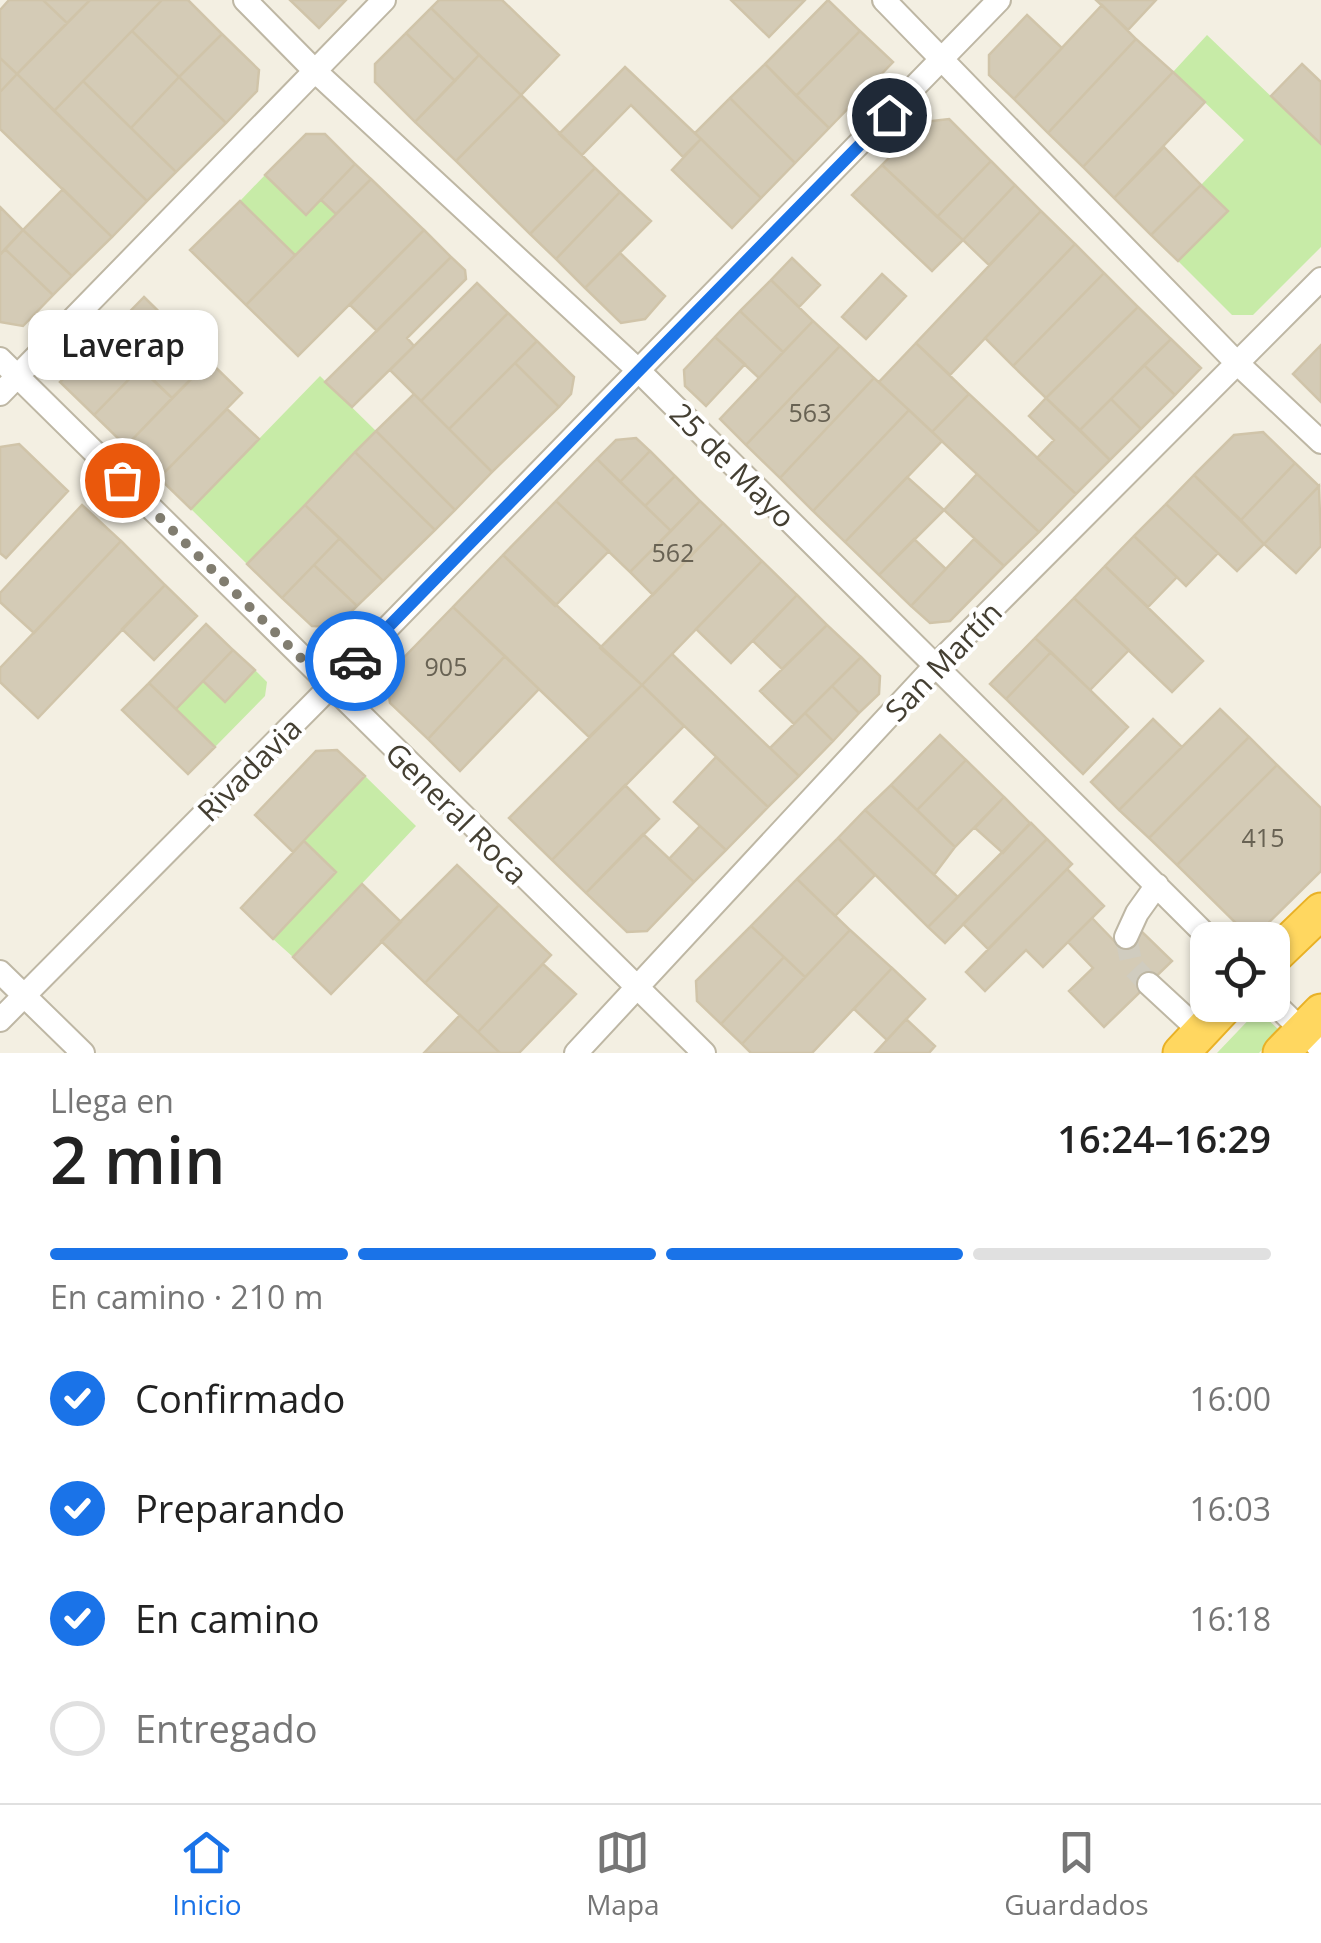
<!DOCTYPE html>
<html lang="es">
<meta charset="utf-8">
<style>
:root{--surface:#fff;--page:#f2f2f2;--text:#222;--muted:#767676;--line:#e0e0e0;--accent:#1a73e8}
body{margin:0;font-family:"Open Sans",sans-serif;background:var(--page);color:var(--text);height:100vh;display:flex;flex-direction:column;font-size:38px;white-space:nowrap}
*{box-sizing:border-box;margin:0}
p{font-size:32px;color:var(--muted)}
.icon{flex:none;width:55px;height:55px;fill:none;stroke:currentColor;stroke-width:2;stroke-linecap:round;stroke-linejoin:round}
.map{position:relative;height:1053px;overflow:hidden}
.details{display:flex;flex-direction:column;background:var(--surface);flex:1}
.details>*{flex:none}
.buttons{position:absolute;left:1190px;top:922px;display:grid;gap:20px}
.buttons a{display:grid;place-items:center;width:100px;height:100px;border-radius:20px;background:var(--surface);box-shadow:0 2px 8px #0004;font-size:50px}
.pin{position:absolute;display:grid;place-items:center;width:85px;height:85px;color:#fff;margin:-42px;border:5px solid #fff;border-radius:50%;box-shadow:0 2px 10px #0007}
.courier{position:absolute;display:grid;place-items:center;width:100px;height:100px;margin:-50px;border:8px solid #1a73e8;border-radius:50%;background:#fff;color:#222;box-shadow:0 2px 12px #0007}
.bubble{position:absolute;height:70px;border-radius:20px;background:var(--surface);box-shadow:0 2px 8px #0004;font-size:32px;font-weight:600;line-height:70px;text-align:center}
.summary em{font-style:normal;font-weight:600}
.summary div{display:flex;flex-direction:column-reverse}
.summary{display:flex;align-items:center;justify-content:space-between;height:170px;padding:0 50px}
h1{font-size:65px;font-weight:600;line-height:75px}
.bar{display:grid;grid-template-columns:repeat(4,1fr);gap:15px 10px;align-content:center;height:120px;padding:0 50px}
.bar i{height:12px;border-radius:8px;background:var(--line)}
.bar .active{background:var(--accent)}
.bar p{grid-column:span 4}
ol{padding:0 50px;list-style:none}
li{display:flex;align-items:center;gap:30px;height:110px}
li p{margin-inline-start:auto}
li .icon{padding:10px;border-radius:50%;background:var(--accent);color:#fff;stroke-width:4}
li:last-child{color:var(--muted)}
li i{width:55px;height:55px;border:5px solid var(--line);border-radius:50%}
.dock{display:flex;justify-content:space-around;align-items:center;height:140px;border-top:2px solid var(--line);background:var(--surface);font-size:28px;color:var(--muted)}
.dock a{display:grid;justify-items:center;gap:5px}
.dock .active{color:var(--accent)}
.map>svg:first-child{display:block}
</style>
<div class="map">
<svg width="1321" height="1053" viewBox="0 0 1321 1053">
<rect width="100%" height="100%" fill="#f3efe2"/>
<!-- green -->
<path fill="#c7eba7" d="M 1207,35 L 1321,144 L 1321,247 L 1253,315 L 1232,315 L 1178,261 L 1227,212 L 1201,185 L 1244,140 L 1173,72 Z
M 265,175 L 306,214 L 321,200 L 336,214 L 295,255 L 240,201 Z
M 320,376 L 376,431 L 247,564 L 191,509 Z
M 255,670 L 267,682 L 265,696 L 215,747 L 176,709 L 203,681 Z
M 365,776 L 416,826 L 293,957 L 273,939 L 336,872 L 304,841 Z
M 1258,1010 L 1280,1031 L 1259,1053 L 1217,1053 Z"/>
<!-- building -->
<path fill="#d4cbb6" stroke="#d0c4a9" stroke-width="2.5" d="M 9,0 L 43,0 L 67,23 L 17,74 L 0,58 L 0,10 Z
M 43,0 L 90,0 L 67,23 Z
M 90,0 L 162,0 L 54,111 L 17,74 Z
M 162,0 L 188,0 L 222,34 L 179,77 L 132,31 Z
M 290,0 L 346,0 L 319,28 Z
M 439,0 L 502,0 L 559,55 L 521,95 L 431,8 Z
M 731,0 L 805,0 L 769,37 Z
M 828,0 L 860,31 L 796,96 L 765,64 Z
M 1096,0 L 1156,0 L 1128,30 Z
M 1102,5 L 1136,39 L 1048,133 L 1014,99 Z
M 431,8 L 479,55 L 455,81 L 406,33 Z
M 1027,15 L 1062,48 L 1014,99 L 989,75 L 989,55 Z
M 132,31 L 179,77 L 131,128 L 83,81 Z
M 860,31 L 893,62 L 829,128 L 796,96 Z
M 406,33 L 455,81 L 415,122 L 375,82 L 375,64 Z
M 222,34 L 259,70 L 257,91 L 226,123 L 179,77 Z
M 1136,39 L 1173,72 L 1083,167 L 1048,133 Z
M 479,55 L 521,95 L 456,161 L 415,122 Z
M 0,58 L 17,74 L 0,92 Z
M 765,64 L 829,128 L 795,163 L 730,98 Z
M 1302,64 L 1321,82 L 1321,144 L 1271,96 Z
M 625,67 L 701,139 L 683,157 L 631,105 L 582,155 L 559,134 Z
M 1173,72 L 1205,102 L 1114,198 L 1083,167 Z
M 17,74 L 147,201 L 112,237 L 0,129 L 0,92 Z
M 179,77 L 226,123 L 176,172 L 131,128 Z
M 83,81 L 176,172 L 147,201 L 54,111 Z
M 521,95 L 595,168 L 530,234 L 456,161 Z
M 730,98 L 795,163 L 761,198 L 695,133 Z
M 949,119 L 991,161 L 937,217 L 882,165 L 924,122 Z
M 306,134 L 325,134 L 355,164 L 306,215 L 265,175 Z
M 701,139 L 761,198 L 732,228 L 672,170 Z
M 1164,147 L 1201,185 L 1151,235 L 1114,198 Z
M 991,161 L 1015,185 L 963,240 L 937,217 Z
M 355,164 L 371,179 L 336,214 L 321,200 Z
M 882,165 L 963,240 L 932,271 L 852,195 Z
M 595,168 L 620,192 L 556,259 L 530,234 Z
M 371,179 L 424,230 L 298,356 L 246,305 Z
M 1015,185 L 1041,211 L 989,265 L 963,240 Z
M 1201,185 L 1228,211 L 1178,261 L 1151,235 Z
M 63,189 L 112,237 L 72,276 L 23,230 Z
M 620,192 L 651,221 L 585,288 L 556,259 Z
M 240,201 L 295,255 L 246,305 L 190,250 Z
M 0,207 L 23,230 L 0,255 Z
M 1041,211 L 1075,244 L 950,375 L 916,343 Z
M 23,230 L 72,276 L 53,295 L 5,249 Z
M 424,230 L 451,257 L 377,331 L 350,305 Z
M 1075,244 L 1104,273 L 1013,366 L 985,338 Z
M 5,249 L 53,295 L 23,326 L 0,322 L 0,255 Z
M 620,253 L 665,296 L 645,319 L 621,323 L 585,288 Z
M 451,257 L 465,270 L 466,279 L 407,338 L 414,346 L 352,407 L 325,382 Z
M 792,258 L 820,285 L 799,307 L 771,280 Z
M 1104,273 L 1138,307 L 1046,398 L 1013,366 Z
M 882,274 L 906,296 L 866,339 L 842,317 Z
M 771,280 L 813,321 L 783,352 L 740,311 Z
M 477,283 L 508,313 L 421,401 L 390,370 Z
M 144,297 L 209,361 L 172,398 L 107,335 Z
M 1138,307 L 1171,339 L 1080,430 L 1046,398 Z
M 740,311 L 783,352 L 759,378 L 715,337 Z
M 508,313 L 537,341 L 449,429 L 421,401 Z
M 813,321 L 840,346 L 746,445 L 720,419 Z
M 107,335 L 140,368 L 94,415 L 60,382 Z
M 715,337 L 745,364 L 706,406 L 685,386 L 684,370 Z
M 1171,339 L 1201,368 L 1175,395 L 1144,365 Z
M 537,341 L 574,377 L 571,394 L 559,407 L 515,363 Z
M 916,343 L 969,394 L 932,432 L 879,382 Z
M 1321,345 L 1321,402 L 1293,374 Z
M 840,346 L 874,378 L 780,478 L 746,445 Z
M 209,361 L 242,393 L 159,478 L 126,446 Z
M 515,363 L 559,407 L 492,472 L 449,429 Z
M 1144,365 L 1175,395 L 1141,429 L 1111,399 Z
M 140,368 L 172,398 L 126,446 L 94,415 Z
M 874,378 L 909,410 L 813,511 L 780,478 Z
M 414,394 L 492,472 L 455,510 L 376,431 Z
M 969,394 L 1076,494 L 1039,532 L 932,432 Z
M 1046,398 L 1110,460 L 1076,494 L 1037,458 L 1054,440 L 1029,416 Z
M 1111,399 L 1141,429 L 1110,460 L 1080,430 Z
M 227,409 L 259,439 L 191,509 L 159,478 Z
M 909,410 L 942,441 L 845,542 L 813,511 Z
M 376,431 L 455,510 L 435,530 L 355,452 Z
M 1263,432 L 1295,463 L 1241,520 L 1194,475 L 1234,435 Z
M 636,438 L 650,451 L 620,482 L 597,459 L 616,440 Z
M 19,444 L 68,491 L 6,558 L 0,553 L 0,447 Z
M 650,451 L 675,476 L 645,506 L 620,482 Z
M 355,452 L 435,530 L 383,581 L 305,505 Z
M 597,459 L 671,531 L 630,572 L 556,501 Z
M 1295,463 L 1319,486 L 1264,544 L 1241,520 Z
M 977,474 L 1039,532 L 1004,566 L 944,510 Z
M 1194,475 L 1264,544 L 1237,571 L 1166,504 Z
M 675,476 L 700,501 L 671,531 L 645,506 Z
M 907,477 L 944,510 L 879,575 L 845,542 Z
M 1319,486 L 1321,546 L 1296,573 L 1264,544 Z
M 556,501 L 609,551 L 555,606 L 503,555 Z
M 700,501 L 723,523 L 653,595 L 630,572 Z
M 1166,504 L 1218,553 L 1186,586 L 1134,536 Z
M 82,505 L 121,541 L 34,633 L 0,602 L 0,593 Z
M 305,505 L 340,538 L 282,598 L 247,564 Z
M 723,523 L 762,561 L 642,685 L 600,648 Z
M 1134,536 L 1177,577 L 1148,607 L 1105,566 Z
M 340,538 L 383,581 L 357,606 L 314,565 Z
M 914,539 L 946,569 L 911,606 L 879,575 Z
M 974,539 L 1004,566 L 950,621 L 930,623 L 911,606 Z
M 121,541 L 165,585 L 38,718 L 0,682 L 0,668 Z
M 503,555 L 642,685 L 589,737 L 453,607 Z
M 762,561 L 797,595 L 731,663 L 696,629 Z
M 314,565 L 357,606 L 336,627 L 312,626 L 282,598 Z
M 1105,566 L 1203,661 L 1172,692 L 1074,598 Z
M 165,585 L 197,616 L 154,660 L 122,629 Z
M 797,595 L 827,625 L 782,669 L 753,641 Z
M 1074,598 L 1129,650 L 1090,690 L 1035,638 Z
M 453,607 L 505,656 L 428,739 L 390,703 L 386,676 Z
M 206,624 L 233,650 L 176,709 L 149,683 Z
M 827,625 L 861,657 L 794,724 L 760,691 Z
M 1035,638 L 1051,652 L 1006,699 L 990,684 Z
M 233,650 L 255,670 L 225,702 L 203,681 Z
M 1051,652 L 1128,727 L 1083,774 L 1006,699 Z
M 672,654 L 799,776 L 768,807 L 642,685 Z
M 505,656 L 539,689 L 460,771 L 428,739 Z
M 861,657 L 880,676 L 879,694 L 859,713 L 832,686 Z
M 149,683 L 215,747 L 188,774 L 122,710 Z
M 642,685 L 684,726 L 552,860 L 509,818 Z
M 832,686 L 859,713 L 833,741 L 805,713 Z
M 1220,709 L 1249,737 L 1149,838 L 1119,810 Z
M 805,713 L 833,741 L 799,776 L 770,748 Z
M 1153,719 L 1182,747 L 1119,810 L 1091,782 Z
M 940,735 L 966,760 L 917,810 L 891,785 Z
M 1249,737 L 1277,765 L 1177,865 L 1149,838 Z
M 337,750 L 365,776 L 293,852 L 255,815 L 316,751 Z
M 716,757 L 768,807 L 726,850 L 674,802 Z
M 966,760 L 1004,797 L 955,847 L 917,810 Z
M 1277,765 L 1321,808 L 1321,871 L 1252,939 L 1177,865 Z
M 625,785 L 659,819 L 586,893 L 552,860 Z
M 891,785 L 955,847 L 934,875 L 865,810 Z
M 1004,797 L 1030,823 L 1003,853 L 975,828 Z
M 865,810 L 958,897 L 928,927 L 838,838 Z
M 1031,823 L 1047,839 L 945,943 L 928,927 Z
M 700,826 L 726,850 L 694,882 L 669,859 Z
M 643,834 L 694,882 L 647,931 L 627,932 L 586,893 Z
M 838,838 L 875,875 L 835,916 L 797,879 Z
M 1047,839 L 1072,864 L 988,949 L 963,924 Z
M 304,841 L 336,872 L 273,939 L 241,908 Z
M 457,865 L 499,905 L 425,983 L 381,941 Z
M 1067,869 L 1104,906 L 1043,967 L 1026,950 L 985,991 L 966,972 Z
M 797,879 L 850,930 L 805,977 L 751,926 Z
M 362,884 L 401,922 L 331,994 L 293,957 Z
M 499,905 L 551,955 L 478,1032 L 425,983 Z
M 1092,918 L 1118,945 L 1136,926 L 1172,961 L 1104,1027 L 1069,991 L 1093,968 L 1068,942 Z
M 751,926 L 784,957 L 721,1024 L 697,1001 L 696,981 Z
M 850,930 L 892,968 L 812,1053 L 751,1053 L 742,1044 Z
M 784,957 L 805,977 L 742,1044 L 721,1024 Z
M 543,964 L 576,994 L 519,1053 L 500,1053 L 478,1032 Z
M 892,968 L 925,999 L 887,1040 L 854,1009 Z
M 460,1015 L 478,1032 L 500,1053 L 424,1053 Z
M 906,1019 L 935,1046 L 929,1053 L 875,1053 Z"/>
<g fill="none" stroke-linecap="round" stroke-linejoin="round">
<!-- minor-tunnel -->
<path stroke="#d0ccbf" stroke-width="22" stroke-dasharray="22 11" stroke-linecap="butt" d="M 1126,937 L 1132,966 L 1149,984"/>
<!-- minor casing -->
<g stroke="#beb7a4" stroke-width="26">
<path id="minor" d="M 245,0 L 315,71 L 639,371 L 1211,940
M 884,0 L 1236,362 L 1321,442
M 0,359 L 704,1053
M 0,394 L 384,0
M 1126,937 L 1137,913 L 1157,885
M 0,972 L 83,1053
M 1149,984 L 1201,1032
M 1272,1001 L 1321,1049
M 0,1020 L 330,687 L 999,0
M 576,1053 L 936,665 L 1321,279"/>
</g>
<!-- highway casing -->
<g stroke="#e9b126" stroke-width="39">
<path id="highway" d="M 1272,958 L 1321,911
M 1181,1053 L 1226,1005
M 1281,1053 L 1321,1012"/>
</g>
<!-- minor -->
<use href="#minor" stroke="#fff" stroke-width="22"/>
<!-- highway -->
<use href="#highway" stroke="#ffd760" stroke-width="35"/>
</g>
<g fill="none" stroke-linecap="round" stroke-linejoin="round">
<!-- done -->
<path stroke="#817d70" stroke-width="10" stroke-dasharray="0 18" d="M 122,480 L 330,687 L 355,661"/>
<!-- route -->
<path stroke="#1a73e8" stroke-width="12" d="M 355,661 L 889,115"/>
</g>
<g text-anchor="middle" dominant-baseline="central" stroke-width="8" stroke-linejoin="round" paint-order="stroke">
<!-- number labels -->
<g font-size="25" fill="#686253">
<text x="810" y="412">563</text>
<text x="673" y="552">562</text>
<text x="446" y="666">905</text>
<text x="1263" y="837">415</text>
</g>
<!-- street labels -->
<g font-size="30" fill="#443f32" stroke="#fff">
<text transform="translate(733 465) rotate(45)">25 de Mayo</text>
<text transform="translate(943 661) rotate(-46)">San Martín</text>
<text transform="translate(249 769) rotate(-45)">Rivadavia</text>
<text transform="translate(457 813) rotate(45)">General Roca</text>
</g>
</g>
</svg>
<div class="buttons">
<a><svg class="icon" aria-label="locate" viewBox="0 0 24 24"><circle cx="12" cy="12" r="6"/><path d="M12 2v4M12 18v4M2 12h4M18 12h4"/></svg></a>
</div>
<div class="pin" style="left:122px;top:480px;background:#ea580c"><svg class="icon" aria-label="bag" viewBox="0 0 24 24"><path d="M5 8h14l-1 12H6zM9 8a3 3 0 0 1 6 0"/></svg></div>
<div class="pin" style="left:889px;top:115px;background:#1f2937"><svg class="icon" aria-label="home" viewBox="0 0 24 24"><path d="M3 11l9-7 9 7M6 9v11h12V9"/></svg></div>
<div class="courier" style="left:355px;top:661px"><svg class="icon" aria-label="car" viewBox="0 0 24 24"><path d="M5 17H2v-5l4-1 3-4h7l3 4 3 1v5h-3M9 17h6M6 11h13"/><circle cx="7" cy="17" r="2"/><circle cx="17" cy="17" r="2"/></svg></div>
<div class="bubble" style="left:28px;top:310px;width:190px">Laverap</div>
</div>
<section class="details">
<div class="summary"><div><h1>2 min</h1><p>Llega en</p></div><em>16:24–16:29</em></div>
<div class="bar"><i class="active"></i><i class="active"></i><i class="active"></i><i></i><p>En camino · 210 m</p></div>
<ol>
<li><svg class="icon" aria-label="check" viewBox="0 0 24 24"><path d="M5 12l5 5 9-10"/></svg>Confirmado<p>16:00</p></li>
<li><svg class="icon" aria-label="check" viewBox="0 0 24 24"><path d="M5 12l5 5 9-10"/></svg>Preparando<p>16:03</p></li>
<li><svg class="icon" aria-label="check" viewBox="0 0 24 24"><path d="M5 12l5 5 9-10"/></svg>En camino<p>16:18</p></li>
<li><i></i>Entregado</li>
</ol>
</section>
<nav class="dock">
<a class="active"><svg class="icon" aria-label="home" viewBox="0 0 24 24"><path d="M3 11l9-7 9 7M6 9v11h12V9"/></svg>Inicio</a>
<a><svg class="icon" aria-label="map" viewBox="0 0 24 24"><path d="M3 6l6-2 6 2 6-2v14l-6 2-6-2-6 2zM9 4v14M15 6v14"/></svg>Mapa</a>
<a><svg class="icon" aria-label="saved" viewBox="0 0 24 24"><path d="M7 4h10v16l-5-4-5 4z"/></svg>Guardados</a>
</nav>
